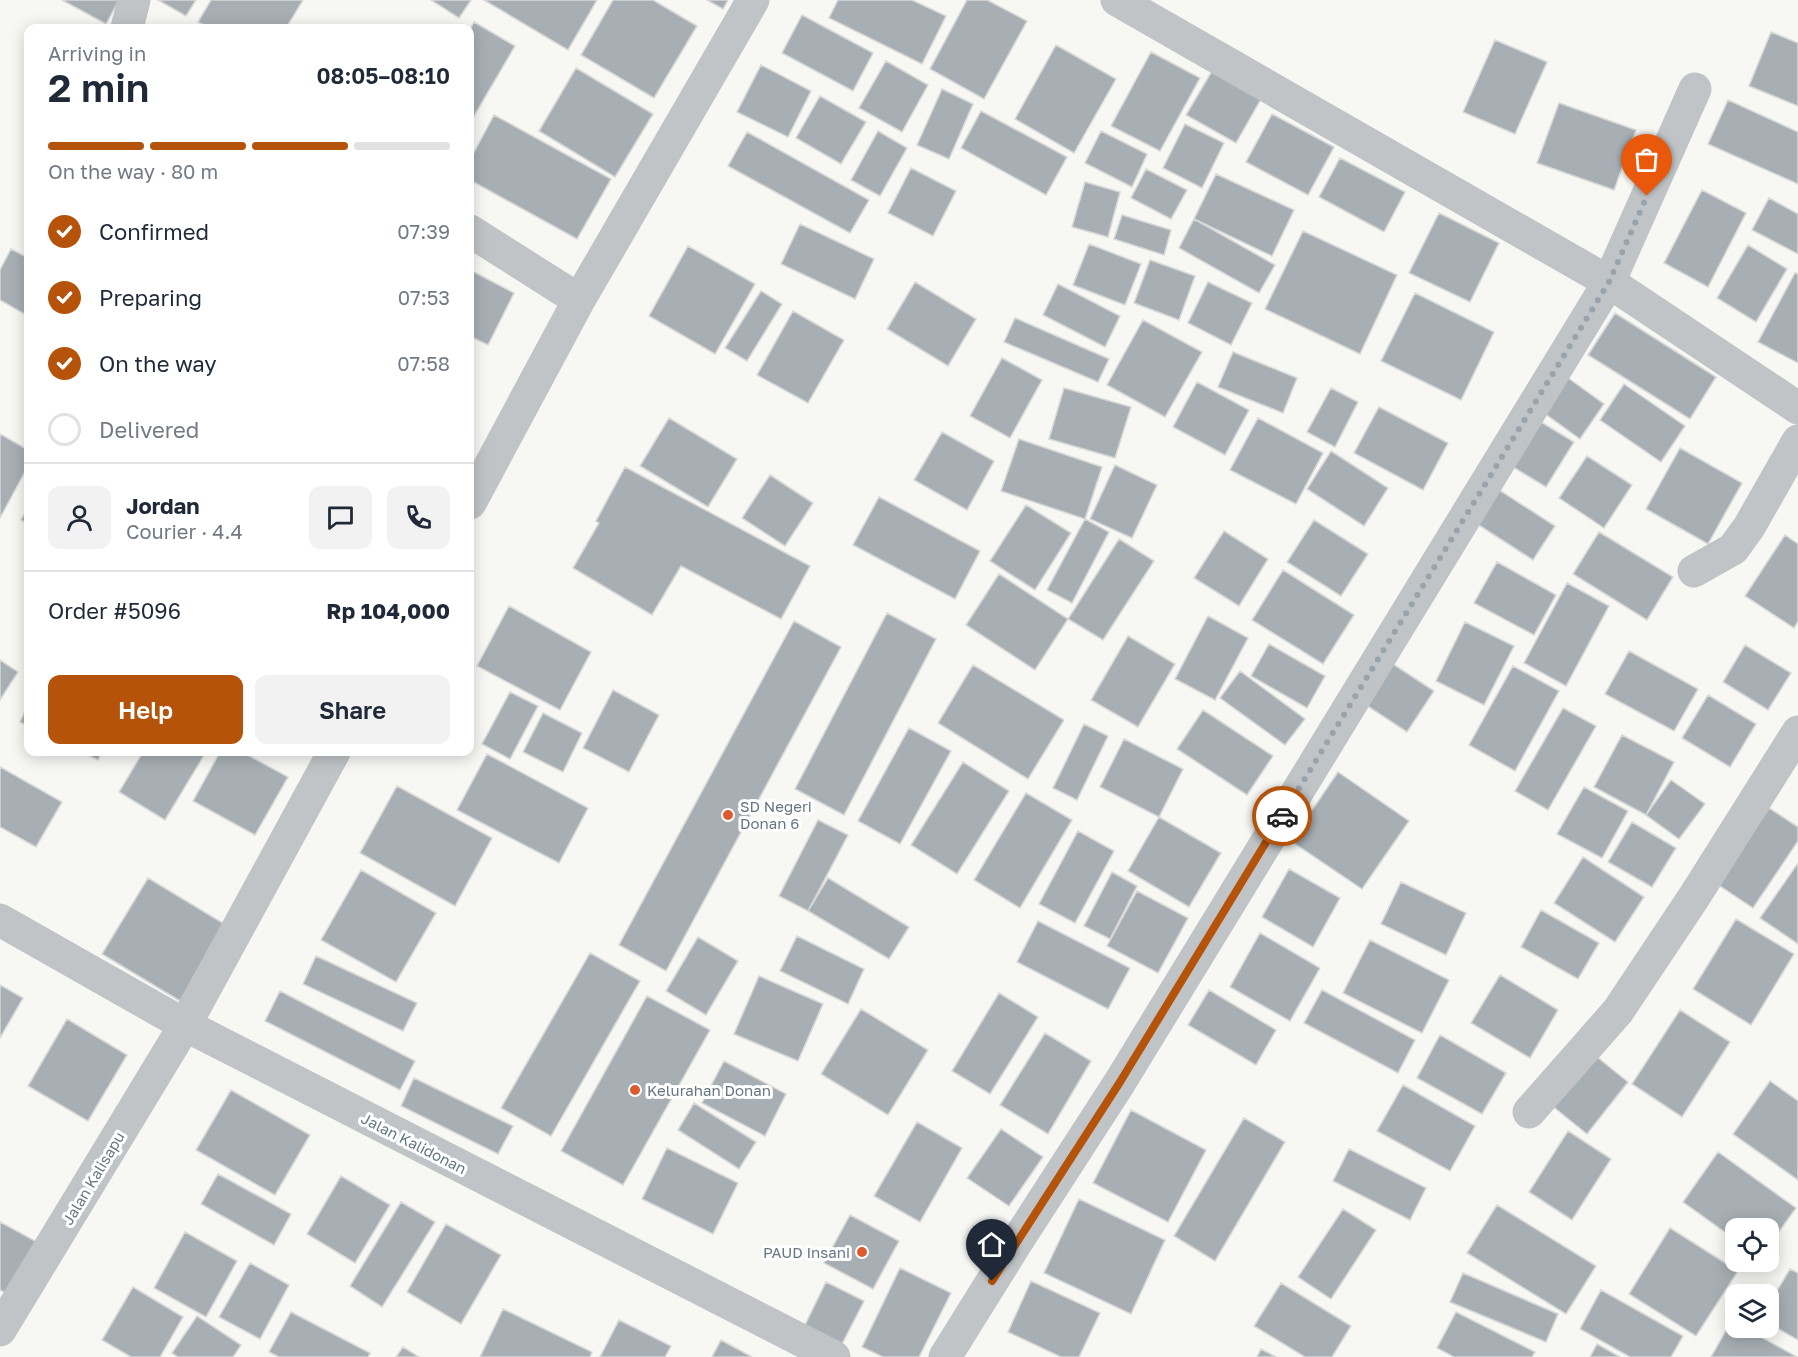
<!DOCTYPE html>
<meta charset="utf-8">
<style>
:root{--surface:#fff;--page:#f2f2f3;--text:#1f2937;--muted:#747a83;--line:#e0e1e3;--accent:#b45309}
body{margin:0;font-family:"Golos Text",sans-serif;background:var(--page);color:var(--text);height:100vh;display:flex;flex-direction:column;font-size:22px;white-space:nowrap}
*{box-sizing:border-box;margin:0}
p{font-size:20px;color:var(--muted)}
.icon{flex:none;width:33px;height:33px;fill:none;stroke:currentColor;stroke-width:2;stroke-linecap:round;stroke-linejoin:round}
.map{position:relative;flex:1;overflow:hidden}
.sheet{position:absolute;left:24px;top:24px;width:450px;height:732px;display:flex;flex-direction:column;background:var(--surface);border-radius:12px;box-shadow:0 3px 15px #0003}
.sheet>*{flex:none}
.fabs{position:absolute;left:1725px;top:1218px;display:grid;gap:12px}
.fabs a{display:grid;place-items:center;width:54px;height:54px;border-radius:12px;background:var(--surface);box-shadow:0 3px 15px #0003;font-size:30px}
.pin{position:absolute;display:grid;place-items:center;width:51px;height:51px;color:#fff;margin:-62px -26px;border-radius:50% 50% 50% 0;rotate:-45deg;box-shadow:0 0 6px #0007}
.pin .icon{rotate:45deg}
.courier{position:absolute;display:grid;place-items:center;width:60px;height:60px;margin:-30px;border:4px solid #b45309;border-radius:50%;background:#fff;color:#222;box-shadow:0 2px 8px #0007}
.overview em{font-style:normal;font-weight:600}
.overview div{display:flex;flex-direction:column-reverse}
.overview{display:flex;align-items:center;justify-content:space-between;height:102px;padding:0 24px}
h1{font-size:39px;font-weight:600;line-height:45px}
.bar{display:grid;grid-template-columns:repeat(4,1fr);gap:9px 6px;align-content:center;height:72px;padding:0 24px}
.bar i{height:8px;border-radius:4px;background:var(--line)}
.bar .selected{background:var(--accent)}
.bar p{grid-column:span 4}
.line{display:flex;align-items:center;gap:15px;padding:0 24px;border-top:2px solid var(--line)}
.line div{flex:1}
.round{display:grid;place-items:center;flex:none;width:63px;height:63px;border-radius:12px;background:var(--page)}
ol{padding:0 24px;list-style:none}
li{display:flex;align-items:center;gap:18px;height:66px}
li p{margin-inline-start:auto}
li .icon{padding:6px;border-radius:50%;background:var(--accent);color:#fff;stroke-width:4}
li:last-child{color:var(--muted)}
li i{width:33px;height:33px;border:3px solid var(--line);border-radius:50%}
.action{display:flex;gap:12px;margin-top:auto;padding:12px 24px}
.action a{flex:1;height:69px;border-radius:12px;background:var(--accent);color:#fff;font-size:24px;font-weight:600;line-height:69px;text-align:center}
.action a+a{background:var(--page);color:var(--text)}
.map>svg:first-child{display:block}
</style>
<div class="map">
<svg width="1798" height="1357" viewBox="0 0 1798 1357">
<rect width="100%" height="100%" fill="#f7f7f4"/>
<!-- building -->
<path fill="#a7afb5" stroke="#d8d8d6" stroke-width="1.5" d="M 62,0 L 119,0 L 106,24 Z
M 158,0 L 196,0 L 186,16 Z
M 211,0 L 303,0 L 286,28 L 210,28 L 198,22 Z
M 431,0 L 471,0 L 459,18 Z
M 484,0 L 597,0 L 568,50 Z
M 613,0 L 653,0 L 697,26 L 654,98 L 581,55 Z
M 707,0 L 728,0 L 723,9 Z
M 838,0 L 912,0 L 946,16 L 922,64 L 829,18 Z
M 967,0 L 987,0 L 1027,21 L 984,99 L 930,69 Z
M 802,15 L 873,53 L 853,91 L 782,53 Z
M 474,22 L 515,46 L 470,123 L 470,30 Z
M 1771,32 L 1798,43 L 1798,106 L 1749,86 Z
M 1495,40 L 1547,62 L 1515,134 L 1463,112 Z
M 1056,45 L 1116,79 L 1074,153 L 1015,119 Z
M 1151,52 L 1200,78 L 1160,151 L 1111,126 Z
M 886,61 L 928,85 L 902,132 L 859,108 Z
M 761,65 L 811,91 L 788,137 L 737,112 Z
M 576,68 L 653,114 L 615,177 L 539,131 Z
M 1212,71 L 1261,99 L 1236,143 L 1186,115 Z
M 942,89 L 973,104 L 949,159 L 917,145 Z
M 820,96 L 866,122 L 841,164 L 796,138 Z
M 1728,100 L 1798,132 L 1798,184 L 1708,144 Z
M 1559,103 L 1636,130 L 1614,190 L 1537,163 Z
M 981,111 L 1067,157 L 1046,195 L 961,148 Z
M 1272,114 L 1334,147 L 1308,195 L 1246,162 Z
M 494,115 L 611,179 L 577,239 L 470,180 L 470,160 Z
M 1185,124 L 1224,143 L 1202,188 L 1163,168 Z
M 878,131 L 907,148 L 880,196 L 851,180 Z
M 1101,131 L 1147,154 L 1132,187 L 1085,163 Z
M 747,132 L 869,200 L 850,233 L 728,166 Z
M 1340,158 L 1405,192 L 1384,232 L 1319,197 Z
M 911,168 L 956,191 L 933,236 L 888,213 Z
M 1146,169 L 1187,190 L 1171,219 L 1131,198 Z
M 1216,174 L 1294,210 L 1272,256 L 1194,219 Z
M 1085,182 L 1120,192 L 1108,237 L 1072,227 Z
M 1702,190 L 1746,213 L 1708,287 L 1664,263 Z
M 1769,198 L 1798,214 L 1798,254 L 1752,230 Z
M 1439,213 L 1499,243 L 1470,302 L 1409,273 Z
M 1122,215 L 1171,230 L 1164,255 L 1114,239 Z
M 1194,219 L 1275,265 L 1259,293 L 1179,248 Z
M 800,224 L 874,259 L 855,299 L 781,264 Z
M 1303,231 L 1397,275 L 1360,354 L 1265,309 Z
M 1089,244 L 1141,264 L 1125,305 L 1073,285 Z
M 1748,245 L 1787,269 L 1756,322 L 1717,298 Z
M 688,246 L 755,284 L 715,354 L 649,316 Z
M 11,249 L 28,258 L 28,316 L 0,300 L 0,270 Z
M 1150,260 L 1195,276 L 1179,320 L 1134,303 Z
M 470,270 L 514,293 L 488,345 L 470,336 Z
M 1795,273 L 1798,274 L 1798,363 L 1758,342 Z
M 915,282 L 976,319 L 948,366 L 887,329 Z
M 1208,282 L 1252,303 L 1231,345 L 1188,323 Z
M 1058,284 L 1120,316 L 1105,347 L 1043,315 Z
M 761,291 L 782,304 L 747,361 L 725,348 Z
M 1415,293 L 1494,332 L 1461,400 L 1381,361 Z
M 793,311 L 844,340 L 808,403 L 757,375 Z
M 1615,313 L 1716,377 L 1690,419 L 1588,355 Z
M 1015,318 L 1109,359 L 1098,382 L 1004,342 Z
M 1143,320 L 1202,352 L 1165,417 L 1107,385 Z
M 1233,352 L 1297,378 L 1283,413 L 1218,387 Z
M 1002,358 L 1042,380 L 1010,438 L 970,416 Z
M 1564,375 L 1604,404 L 1580,439 L 1540,410 Z
M 1197,382 L 1249,410 L 1225,455 L 1173,427 Z
M 1624,384 L 1685,426 L 1661,462 L 1600,420 Z
M 1064,388 L 1131,407 L 1115,458 L 1049,439 Z
M 1331,388 L 1358,402 L 1335,447 L 1307,432 Z
M 1379,407 L 1448,443 L 1423,490 L 1354,453 Z
M 669,418 L 737,459 L 708,507 L 640,466 Z
M 1258,418 L 1323,453 L 1296,504 L 1230,470 Z
M 1541,422 L 1574,442 L 1546,487 L 1513,467 Z
M 942,432 L 994,461 L 967,510 L 914,480 Z
M 0,434 L 28,450 L 28,466 L 0,518 Z
M 1019,439 L 1102,467 L 1085,519 L 1001,491 Z
M 1680,448 L 1742,483 L 1708,544 L 1646,509 Z
M 1331,451 L 1388,488 L 1364,526 L 1307,489 Z
M 1587,456 L 1632,485 L 1604,528 L 1559,498 Z
M 1115,465 L 1157,485 L 1132,538 L 1090,519 Z
M 625,467 L 810,566 L 781,619 L 681,566 L 652,615 L 573,568 L 599,523 L 596,521 Z
M 770,475 L 813,503 L 785,546 L 742,518 Z
M 1493,486 L 1555,526 L 1533,560 L 1471,520 Z
M 879,497 L 980,551 L 955,599 L 853,545 Z
M 1026,505 L 1071,533 L 1035,590 L 990,561 Z
M 28,507 L 28,524 L 21,520 Z
M 1085,519 L 1109,532 L 1072,603 L 1047,590 Z
M 1314,520 L 1368,554 L 1341,596 L 1287,562 Z
M 1224,531 L 1268,559 L 1239,606 L 1194,578 Z
M 1599,532 L 1673,577 L 1647,620 L 1573,574 Z
M 1785,535 L 1798,544 L 1798,621 L 1794,628 L 1745,596 Z
M 1119,539 L 1154,561 L 1103,640 L 1068,619 Z
M 1497,562 L 1556,595 L 1534,635 L 1474,603 Z
M 1283,570 L 1354,615 L 1323,664 L 1252,620 Z
M 999,574 L 1068,619 L 1035,670 L 966,625 Z
M 1567,583 L 1609,606 L 1566,686 L 1524,663 Z
M 509,606 L 591,652 L 560,710 L 477,666 Z
M 887,613 L 936,639 L 844,815 L 795,789 Z
M 1208,616 L 1248,638 L 1215,700 L 1175,679 Z
M 794,621 L 841,647 L 666,971 L 619,945 Z
M 1465,622 L 1514,646 L 1484,705 L 1436,681 Z
M 1128,636 L 1175,664 L 1138,727 L 1091,700 Z
M 1269,644 L 1325,676 L 1307,708 L 1251,676 Z
M 1745,645 L 1791,673 L 1768,710 L 1723,682 Z
M 1629,651 L 1698,689 L 1674,731 L 1605,694 Z
M 0,660 L 18,672 L 0,700 Z
M 1393,664 L 1434,691 L 1407,732 L 1366,705 Z
M 973,665 L 1064,720 L 1028,779 L 938,723 Z
M 1513,666 L 1559,691 L 1515,771 L 1469,745 Z
M 1240,671 L 1305,719 L 1285,745 L 1220,698 Z
M 613,690 L 659,715 L 629,772 L 583,748 Z
M 510,692 L 538,706 L 510,759 L 482,744 Z
M 1708,695 L 1756,724 L 1730,767 L 1682,738 Z
M 28,705 L 28,726 L 20,722 Z
M 1563,708 L 1596,726 L 1548,810 L 1515,791 Z
M 1203,710 L 1273,756 L 1247,795 L 1177,749 Z
M 543,713 L 582,733 L 563,772 L 523,752 Z
M 1084,724 L 1108,736 L 1077,800 L 1053,788 Z
M 909,728 L 951,751 L 900,844 L 858,821 Z
M 1622,735 L 1674,762 L 1646,815 L 1594,787 Z
M 1124,739 L 1183,769 L 1159,817 L 1100,787 Z
M 81,752 L 102,752 L 98,760 Z
M 143,752 L 206,752 L 165,820 L 119,792 Z
M 220,752 L 242,752 L 288,777 L 255,835 L 193,801 Z
M 487,754 L 588,808 L 559,863 L 457,810 Z
M 963,762 L 1009,791 L 957,874 L 911,845 Z
M 0,767 L 62,802 L 36,847 L 0,827 Z
M 1338,772 L 1409,821 L 1362,889 L 1291,841 Z
M 1671,780 L 1705,804 L 1679,839 L 1646,815 Z
M 397,786 L 492,838 L 455,906 L 360,853 Z
M 1584,787 L 1628,811 L 1602,858 L 1557,834 Z
M 1026,793 L 1072,820 L 1020,908 L 974,880 Z
M 1769,808 L 1798,827 L 1798,841 L 1753,908 L 1717,884 Z
M 1159,817 L 1221,853 L 1189,907 L 1128,871 Z
M 818,820 L 848,835 L 808,911 L 779,896 Z
M 1632,822 L 1676,848 L 1652,887 L 1608,862 Z
M 1078,831 L 1114,851 L 1075,923 L 1039,904 Z
M 1583,857 L 1644,897 L 1615,942 L 1554,903 Z
M 1798,863 L 1798,944 L 1760,918 Z
M 1289,869 L 1340,898 L 1313,947 L 1262,917 Z
M 361,870 L 436,913 L 396,982 L 321,940 Z
M 1112,872 L 1137,886 L 1110,939 L 1084,926 Z
M 148,878 L 226,925 L 180,1001 L 102,954 Z
M 828,878 L 909,927 L 889,959 L 808,911 Z
M 1401,882 L 1466,913 L 1446,955 L 1381,924 Z
M 1137,891 L 1188,918 L 1158,973 L 1107,946 Z
M 1541,910 L 1599,943 L 1578,979 L 1521,947 Z
M 1736,919 L 1794,954 L 1751,1025 L 1693,989 Z
M 1038,921 L 1130,968 L 1108,1009 L 1017,962 Z
M 1260,933 L 1320,968 L 1290,1021 L 1230,987 Z
M 797,936 L 864,969 L 848,1004 L 780,971 Z
M 698,937 L 738,961 L 706,1015 L 666,991 Z
M 1370,940 L 1449,980 L 1422,1033 L 1343,993 Z
M 590,953 L 640,981 L 551,1136 L 501,1108 Z
M 316,956 L 417,1003 L 403,1031 L 303,984 Z
M 1500,975 L 1558,1010 L 1530,1058 L 1471,1023 Z
M 759,976 L 823,1004 L 798,1061 L 734,1034 Z
M 0,985 L 23,998 L 0,1038 Z
M 1209,990 L 1276,1030 L 1256,1065 L 1188,1025 Z
M 1322,990 L 1415,1040 L 1398,1073 L 1304,1023 Z
M 280,991 L 415,1061 L 400,1090 L 265,1021 Z
M 999,993 L 1038,1017 L 990,1094 L 952,1071 Z
M 647,996 L 710,1030 L 623,1185 L 561,1151 Z
M 861,1009 L 928,1050 L 888,1115 L 821,1074 Z
M 1680,1010 L 1730,1042 L 1682,1117 L 1632,1084 Z
M 67,1019 L 127,1055 L 88,1121 L 28,1086 Z
M 1045,1033 L 1091,1061 L 1048,1134 L 1000,1105 Z
M 1440,1035 L 1506,1073 L 1482,1114 L 1417,1078 Z
M 1592,1053 L 1628,1082 L 1587,1134 L 1551,1105 Z
M 724,1061 L 786,1094 L 765,1136 L 702,1103 Z
M 414,1078 L 513,1126 L 498,1154 L 401,1106 Z
M 1770,1081 L 1798,1101 L 1798,1180 L 1733,1134 Z
M 1403,1085 L 1475,1126 L 1450,1171 L 1377,1131 Z
M 231,1090 L 310,1135 L 275,1195 L 196,1150 Z
M 694,1103 L 756,1142 L 739,1169 L 678,1130 Z
M 1131,1110 L 1206,1150 L 1168,1222 L 1093,1183 Z
M 1244,1118 L 1285,1142 L 1215,1261 L 1174,1236 Z
M 917,1122 L 962,1148 L 920,1222 L 874,1196 Z
M 1001,1129 L 1043,1157 L 1009,1206 L 967,1178 Z
M 1568,1131 L 1611,1159 L 1572,1220 L 1529,1192 Z
M 667,1148 L 738,1183 L 713,1234 L 642,1199 Z
M 1349,1149 L 1426,1188 L 1410,1220 L 1333,1181 Z
M 1718,1152 L 1796,1208 L 1768,1247 L 1768,1228 L 1736,1228 L 1736,1240 L 1683,1202 Z
M 218,1174 L 291,1214 L 274,1245 L 201,1204 Z
M 341,1176 L 390,1205 L 355,1263 L 307,1234 Z
M 1079,1199 L 1165,1240 L 1131,1314 L 1044,1273 Z
M 401,1202 L 435,1222 L 382,1307 L 350,1286 Z
M 1497,1205 L 1596,1266 L 1566,1314 L 1467,1253 Z
M 1343,1209 L 1376,1230 L 1331,1299 L 1298,1277 Z
M 850,1215 L 899,1241 L 873,1289 L 824,1263 Z
M 0,1222 L 37,1242 L 9,1295 L 0,1290 Z
M 446,1224 L 501,1255 L 461,1324 L 407,1292 Z
M 1670,1228 L 1738,1271 L 1696,1336 L 1629,1294 Z
M 185,1232 L 237,1261 L 206,1317 L 154,1288 Z
M 250,1263 L 289,1285 L 260,1339 L 219,1317 Z
M 900,1268 L 951,1293 L 919,1357 L 883,1357 L 862,1347 Z
M 1790,1269 L 1798,1273 L 1798,1340 L 1768,1323 L 1768,1306 Z
M 1463,1273 L 1558,1314 L 1546,1342 L 1450,1302 Z
M 1031,1281 L 1100,1313 L 1079,1357 L 1061,1357 L 1008,1332 Z
M 826,1282 L 864,1301 L 842,1344 L 805,1325 Z
M 1281,1283 L 1351,1326 L 1332,1357 L 1305,1357 L 1254,1326 Z
M 133,1287 L 183,1317 L 160,1357 L 131,1357 L 102,1340 Z
M 1601,1290 L 1683,1336 L 1671,1357 L 1630,1357 L 1580,1329 Z
M 503,1309 L 592,1352 L 590,1357 L 480,1357 Z
M 291,1312 L 370,1353 L 368,1357 L 279,1357 L 269,1352 Z
M 1456,1312 L 1535,1352 L 1532,1357 L 1454,1357 L 1437,1348 Z
M 197,1316 L 241,1345 L 233,1357 L 178,1357 L 172,1353 Z
M 619,1320 L 671,1346 L 665,1357 L 600,1357 Z
M 1732,1320 L 1736,1322 L 1736,1328 L 1745,1328 L 1797,1357 L 1711,1357 Z
M 721,1340 L 752,1357 L 712,1357 Z
M 1597,1344 L 1620,1357 L 1590,1357 Z
M 403,1347 L 419,1357 L 396,1357 Z
M 1261,1349 L 1276,1357 L 1257,1357 Z"/>
<g fill="none" stroke-linecap="round" stroke-linejoin="round">
<!-- street -->
<path stroke="#c0c4c7" stroke-width="33" d="M 1117,0 L 1609,282 L 1798,408
M 127,28 L 134,0
M 470,231 L 579,300
M 470,503 L 579,300 L 753,0
M 1694,571 L 1733,549 L 1749,527 L 1798,441
M 0,920 L 185,1025 L 834,1357
M 1529,1112 L 1618,1011 L 1694,897 L 1798,732
M 0,1330 L 185,1025 L 334,752
M 945,1357 L 1016,1243 L 1120,1082 L 1609,282 L 1695,89"/>
</g>
<g fill="none" stroke-linecap="round" stroke-linejoin="round">
<!-- done -->
<path stroke="#99a3ab" stroke-width="6" stroke-dasharray="0 10.8" d="M 1282,816 L 1609,282 L 1647,196"/>
<!-- route -->
<path stroke="#b45309" stroke-width="8" d="M 992,1281 L 1120,1082 L 1282,816"/>
</g>
<!-- markers -->
<g fill="#dd5a2d" stroke="#fff" stroke-width="2">
<circle cx="728" cy="815" r="6"/>
<circle cx="635" cy="1090" r="6"/>
<circle cx="862" cy="1252" r="6"/>
</g>
<g text-anchor="middle" dominant-baseline="central" stroke-width="6" stroke-linejoin="round" paint-order="stroke">
<!-- poi labels -->
<g font-size="15" fill="#677684" stroke="#fff" text-anchor="start">
<text x="740" y="806">SD Negeri<tspan x="740" dy="17">Donan 6</tspan></text>
<text x="647" y="1090">Kelurahan Donan</text>
<text x="850" y="1252" text-anchor="end">PAUD Insani</text>
</g>
<!-- street labels -->
<g font-size="15" fill="#677684" stroke="#fff">
<text transform="translate(414 1143) rotate(27)">Jalan Kalidonan</text>
<text transform="translate(93 1178) rotate(-59)">Jalan Kalisapu</text>
</g>
</g>
</svg>
<div class="fabs">
<a><svg class="icon" aria-label="locate" viewBox="0 0 24 24"><circle cx="12" cy="12" r="6"/><path d="M12 2v4M12 18v4M2 12h4M18 12h4"/></svg></a>
<a><svg class="icon" aria-label="layers" viewBox="0 0 24 24"><path d="M12 4l9 5-9 5-9-5zM3 14l9 5 9-5"/></svg></a>
</div>
<div class="pin" style="left:1647px;top:196px;background:#ea580c"><svg class="icon" aria-label="bag" viewBox="0 0 24 24"><path d="M5 8h14l-1 12H6zM9 8a3 3 0 0 1 6 0"/></svg></div>
<div class="pin" style="left:992px;top:1281px;background:#1f2937"><svg class="icon" aria-label="home" viewBox="0 0 24 24"><path d="M3 11l9-7 9 7M6 9v11h12V9"/></svg></div>
<div class="courier" style="left:1282px;top:816px"><svg class="icon" aria-label="car" viewBox="0 0 24 24"><path d="M5 17H2v-5l4-1 3-4h7l3 4 3 1v5h-3M9 17h6M6 11h13"/><circle cx="7" cy="17" r="2"/><circle cx="17" cy="17" r="2"/></svg></div>
<section class="sheet">
<div class="overview"><div><h1>2 min</h1><p>Arriving in</p></div><em>08:05–08:10</em></div>
<div class="bar"><i class="selected"></i><i class="selected"></i><i class="selected"></i><i></i><p>On the way · 80 m</p></div>
<ol>
<li><svg class="icon" aria-label="check" viewBox="0 0 24 24"><path d="M5 12l5 5 9-10"/></svg>Confirmed<p>07:39</p></li>
<li><svg class="icon" aria-label="check" viewBox="0 0 24 24"><path d="M5 12l5 5 9-10"/></svg>Preparing<p>07:53</p></li>
<li><svg class="icon" aria-label="check" viewBox="0 0 24 24"><path d="M5 12l5 5 9-10"/></svg>On the way<p>07:58</p></li>
<li><i></i>Delivered</li>
</ol>
<div class="line" style="height:108px"><a class="round"><svg class="icon" aria-label="person" viewBox="0 0 24 24"><circle cx="12" cy="8" r="4"/><path d="M4 21q1-7 8-7t8 7"/></svg></a><div><b>Jordan</b><p>Courier · 4.4</p></div><a class="round"><svg class="icon" aria-label="chat" viewBox="0 0 24 24"><path d="M4 5h16v11H9l-5 4z"/></svg></a><a class="round"><svg class="icon" aria-label="phone" viewBox="0 0 24 24"><path d="M5 4h4l2 5-3 2q2 4 5 5l2-3 5 2v4C11 20 4 13 5 4z"/></svg></a></div>
<div class="line" style="height:78px"><div>Order #5096</div><b>Rp 104,000</b></div>
<div class="action"><a>Help</a><a>Share</a></div>
</section>
</div>
